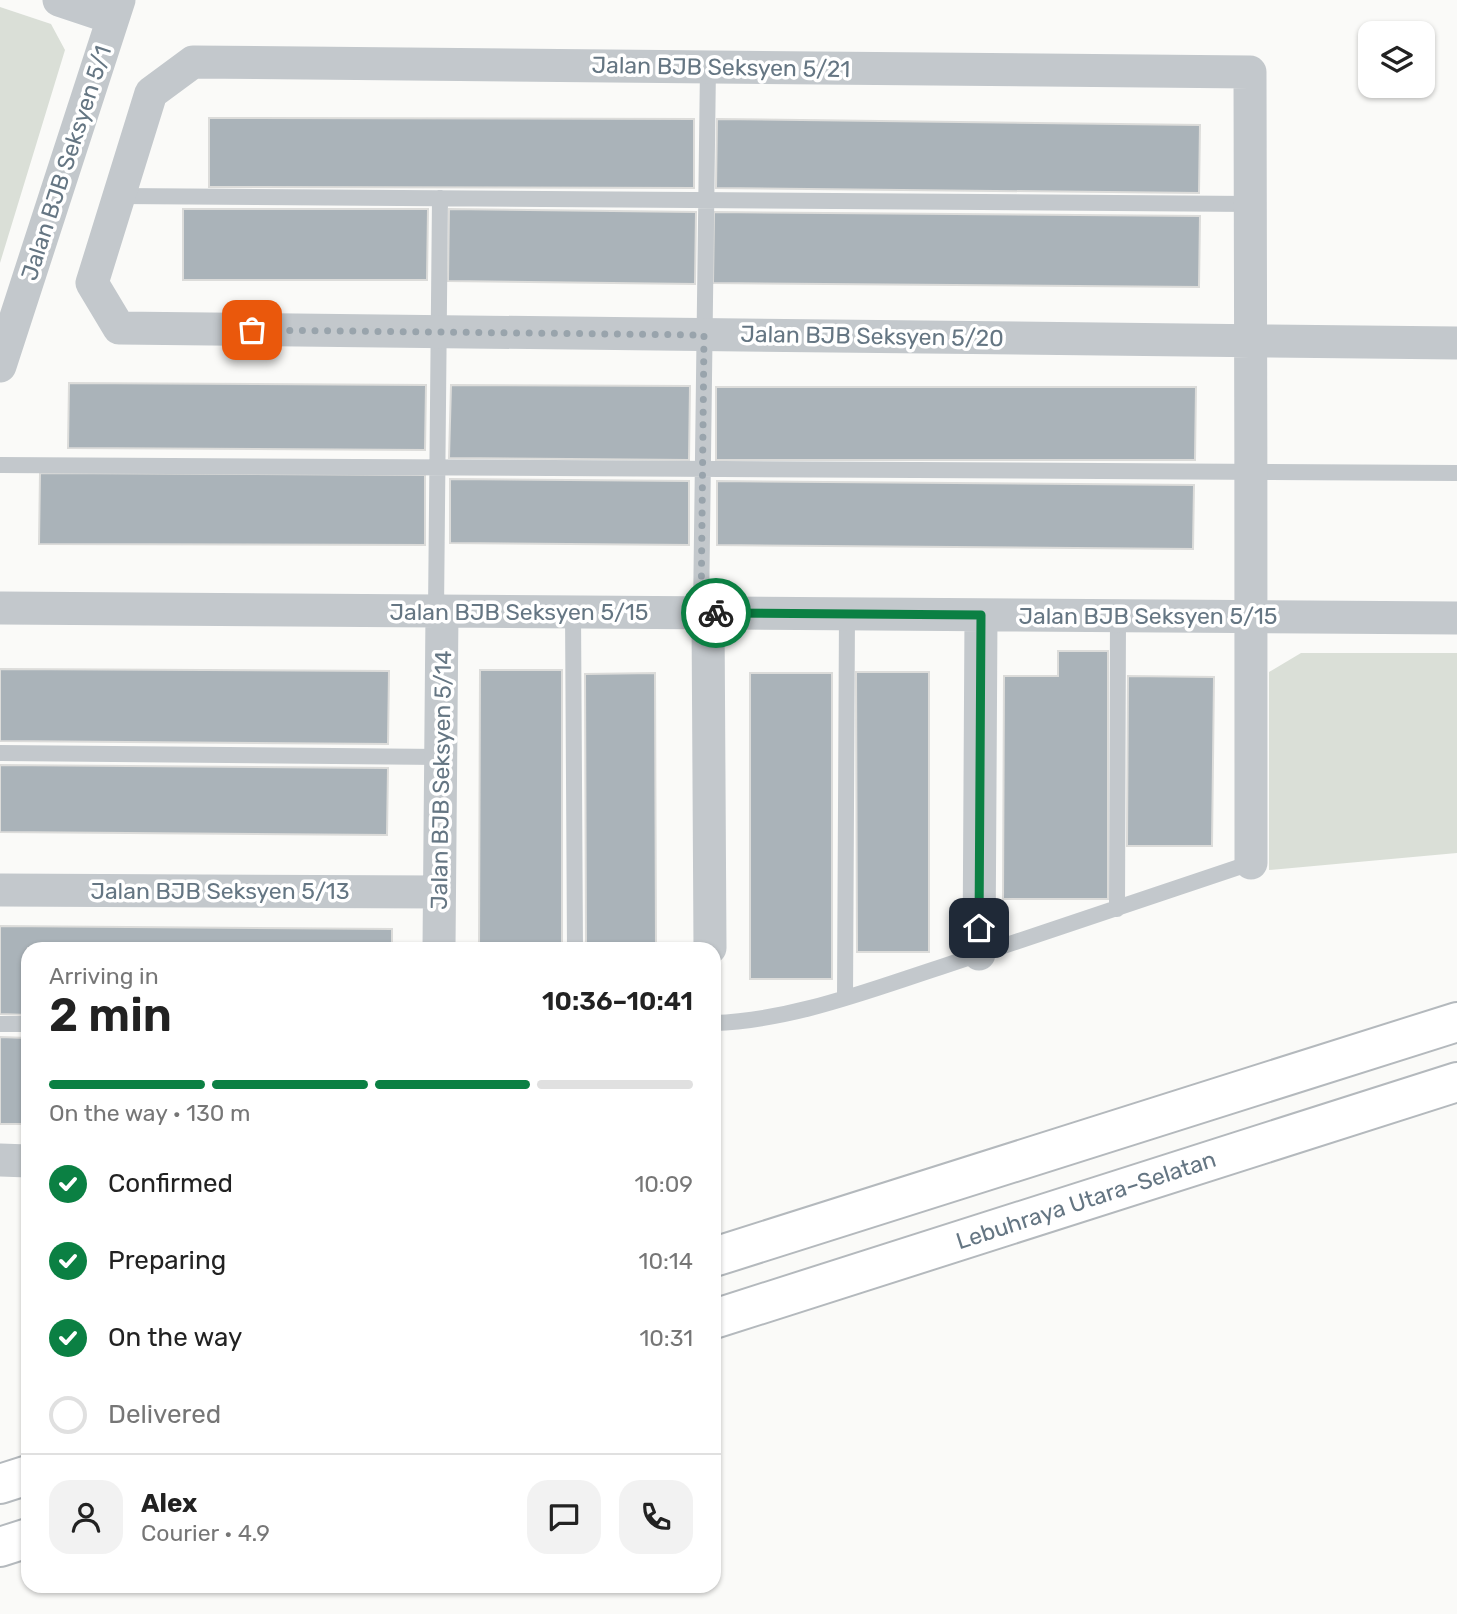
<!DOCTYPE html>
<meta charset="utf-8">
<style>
:root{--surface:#fff;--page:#f2f2f2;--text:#222;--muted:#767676;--line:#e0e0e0;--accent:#0b8043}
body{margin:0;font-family:Rubik,sans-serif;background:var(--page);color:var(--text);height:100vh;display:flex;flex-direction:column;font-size:26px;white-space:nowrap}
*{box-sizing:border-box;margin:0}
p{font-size:23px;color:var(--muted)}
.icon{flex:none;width:38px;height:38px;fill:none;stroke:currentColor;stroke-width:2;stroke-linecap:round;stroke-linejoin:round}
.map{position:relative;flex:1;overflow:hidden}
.drawer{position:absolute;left:21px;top:942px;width:700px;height:651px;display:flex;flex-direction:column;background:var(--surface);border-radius:21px;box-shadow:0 2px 5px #0004}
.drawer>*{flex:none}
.buttons{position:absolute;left:1358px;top:21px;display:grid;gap:14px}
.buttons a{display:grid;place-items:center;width:77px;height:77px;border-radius:14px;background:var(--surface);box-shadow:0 2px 5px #0004;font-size:35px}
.pin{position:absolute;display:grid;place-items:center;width:60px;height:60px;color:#fff;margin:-30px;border-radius:14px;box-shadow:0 4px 10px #0006}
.courier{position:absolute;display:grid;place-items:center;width:70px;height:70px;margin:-35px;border:5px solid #0b8043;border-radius:50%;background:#fff;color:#222;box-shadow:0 2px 9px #0007}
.headline em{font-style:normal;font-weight:600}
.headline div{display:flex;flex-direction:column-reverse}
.headline{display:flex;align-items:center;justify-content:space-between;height:119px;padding:0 28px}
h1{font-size:46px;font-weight:600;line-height:52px}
.bar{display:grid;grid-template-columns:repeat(4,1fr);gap:10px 7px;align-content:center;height:84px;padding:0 28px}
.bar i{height:9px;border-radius:5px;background:var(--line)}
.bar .active{background:var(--accent)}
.bar p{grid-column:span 4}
.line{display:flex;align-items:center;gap:18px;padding:0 28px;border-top:2px solid var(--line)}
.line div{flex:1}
.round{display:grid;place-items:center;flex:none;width:74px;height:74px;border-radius:21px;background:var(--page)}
ol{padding:0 28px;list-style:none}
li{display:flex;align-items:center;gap:21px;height:77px}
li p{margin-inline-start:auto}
li .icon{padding:7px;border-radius:50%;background:var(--accent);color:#fff;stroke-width:4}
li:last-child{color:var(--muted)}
li i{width:38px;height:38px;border:4px solid var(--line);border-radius:50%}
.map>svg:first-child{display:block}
</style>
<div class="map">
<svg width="1457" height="1614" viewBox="0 0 1457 1614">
<rect width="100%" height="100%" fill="#fafaf8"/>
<!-- green -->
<path fill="#dadfd7" d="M 0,7 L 51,24 L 65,50 L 0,263 Z
M 1301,653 L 1457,653 L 1457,853 L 1269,870 L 1269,672 Z"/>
<!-- building -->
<path fill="#aab3b9" stroke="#dcdcda" stroke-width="2" d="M 209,118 L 694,119 L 694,188 L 209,187 Z
M 717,119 L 1200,125 L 1199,193 L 716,188 Z
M 183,209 L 428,209 L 427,280 L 183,280 Z
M 449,209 L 696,212 L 695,284 L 448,281 Z
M 714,212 L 1200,216 L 1199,287 L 713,283 Z
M 69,383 L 426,385 L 425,450 L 68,448 Z
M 451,385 L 690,386 L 689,460 L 449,458 Z
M 716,387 L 1196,387 L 1195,460 L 716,460 Z
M 40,473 L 425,475 L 425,545 L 39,544 Z
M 450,479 L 689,481 L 689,545 L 450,543 Z
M 717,481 L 1194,485 L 1193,549 L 717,545 Z
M 1058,651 L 1108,651 L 1108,899 L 1003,899 L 1004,676 L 1058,676 Z
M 0,669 L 389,671 L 388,744 L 0,741 Z
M 480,670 L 562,670 L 562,948 L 479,948 Z
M 856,672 L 929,672 L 929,952 L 857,952 Z
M 655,673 L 656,948 L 586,948 L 585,674 Z
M 750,673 L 832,673 L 832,979 L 750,979 Z
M 1128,676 L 1214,677 L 1212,846 L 1127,846 Z
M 0,765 L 388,768 L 387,835 L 0,832 Z
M 0,926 L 392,929 L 392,948 L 28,948 L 28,1015 L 0,1014 Z
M 0,1037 L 28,1038 L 28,1124 L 0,1124 Z"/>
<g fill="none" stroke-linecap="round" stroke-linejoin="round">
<!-- highway casing -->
<g stroke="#b4b9bd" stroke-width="42">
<path id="highway" d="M 714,1257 L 1457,1022
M 714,1319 L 1457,1082
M 0,1484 L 28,1475
M 0,1547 L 28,1538"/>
</g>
<!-- lane -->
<path stroke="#c3c8cc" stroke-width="16" d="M 120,196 L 1250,204
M 0,465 L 1457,473
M 436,611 L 440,198
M 573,612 L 575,948
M 701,613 L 708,66
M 0,753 L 441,757
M 1117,909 L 1118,616
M 845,998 L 847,614
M 714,1023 C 793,1020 867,991 941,967 C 1045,933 1148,898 1251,863
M 0,1024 L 28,1024"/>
<!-- street -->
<path stroke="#c3c8cc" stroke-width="33" d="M 59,0 L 113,18
M 0,366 L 119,0
M 0,608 L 1457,618
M 708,613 L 710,948
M 1251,863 C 1251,599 1251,336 1250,72 L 193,62 L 151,93 L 92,283 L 119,328 C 565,333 1011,338 1457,343
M 0,890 L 439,892
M 439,948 L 442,611
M 979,954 L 981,615
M 0,1160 L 28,1161"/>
<!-- highway -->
<use href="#highway" stroke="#fff" stroke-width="38"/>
</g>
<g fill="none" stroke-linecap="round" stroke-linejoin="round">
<!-- done -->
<path stroke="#99a4ac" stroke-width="7" stroke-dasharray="0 12.6" d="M 252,330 L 704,335 L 701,613 L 716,613"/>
<!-- route -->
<path stroke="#0b8043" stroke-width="9" d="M 716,613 L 981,615 L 979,928"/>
</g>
<g text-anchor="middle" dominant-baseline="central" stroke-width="7" stroke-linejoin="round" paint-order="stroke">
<!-- street labels -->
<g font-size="23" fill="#657683" stroke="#fff">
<text transform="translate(721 67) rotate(1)">Jalan BJB Seksyen 5/21</text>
<text transform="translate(66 163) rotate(-72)">Jalan BJB Seksyen 5/1</text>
<text transform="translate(872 336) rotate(1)">Jalan BJB Seksyen 5/20</text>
<text x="519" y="612">Jalan BJB Seksyen 5/15</text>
<text x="1148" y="616">Jalan BJB Seksyen 5/15</text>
<text transform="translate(441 780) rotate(-89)">Jalan BJB Seksyen 5/14</text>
<text x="220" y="891">Jalan BJB Seksyen 5/13</text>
<text transform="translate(1086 1200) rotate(-18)">Lebuhraya Utara–Selatan</text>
</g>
</g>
</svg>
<div class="buttons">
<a><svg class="icon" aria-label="layers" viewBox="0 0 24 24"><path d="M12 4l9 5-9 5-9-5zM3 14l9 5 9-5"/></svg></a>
</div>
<div class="pin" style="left:252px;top:330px;background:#ea580c"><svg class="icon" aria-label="bag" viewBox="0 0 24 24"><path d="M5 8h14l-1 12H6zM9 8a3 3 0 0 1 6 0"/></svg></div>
<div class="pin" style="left:979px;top:928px;background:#1f2937"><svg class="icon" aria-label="home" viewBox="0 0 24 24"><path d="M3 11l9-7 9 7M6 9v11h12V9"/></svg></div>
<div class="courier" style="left:716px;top:613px"><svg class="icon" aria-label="bike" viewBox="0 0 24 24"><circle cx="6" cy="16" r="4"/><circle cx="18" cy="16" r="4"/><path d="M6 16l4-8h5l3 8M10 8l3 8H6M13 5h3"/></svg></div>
<section class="drawer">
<div class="headline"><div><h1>2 min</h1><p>Arriving in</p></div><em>10:36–10:41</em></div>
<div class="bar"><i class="active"></i><i class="active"></i><i class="active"></i><i></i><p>On the way · 130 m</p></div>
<ol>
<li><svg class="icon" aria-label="check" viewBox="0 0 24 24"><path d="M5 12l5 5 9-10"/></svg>Confirmed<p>10:09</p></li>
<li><svg class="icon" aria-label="check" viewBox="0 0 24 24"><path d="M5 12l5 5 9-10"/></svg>Preparing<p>10:14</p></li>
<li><svg class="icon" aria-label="check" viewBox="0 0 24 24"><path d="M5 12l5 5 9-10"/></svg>On the way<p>10:31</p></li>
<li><i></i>Delivered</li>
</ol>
<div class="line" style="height:126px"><a class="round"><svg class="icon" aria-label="person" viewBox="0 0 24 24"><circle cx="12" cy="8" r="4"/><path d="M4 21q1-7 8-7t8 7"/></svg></a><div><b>Alex</b><p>Courier · 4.9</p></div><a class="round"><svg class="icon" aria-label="chat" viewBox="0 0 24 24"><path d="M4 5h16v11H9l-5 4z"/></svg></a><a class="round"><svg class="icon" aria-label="phone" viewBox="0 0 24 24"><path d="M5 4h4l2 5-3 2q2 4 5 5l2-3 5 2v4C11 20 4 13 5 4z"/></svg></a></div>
</section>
</div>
